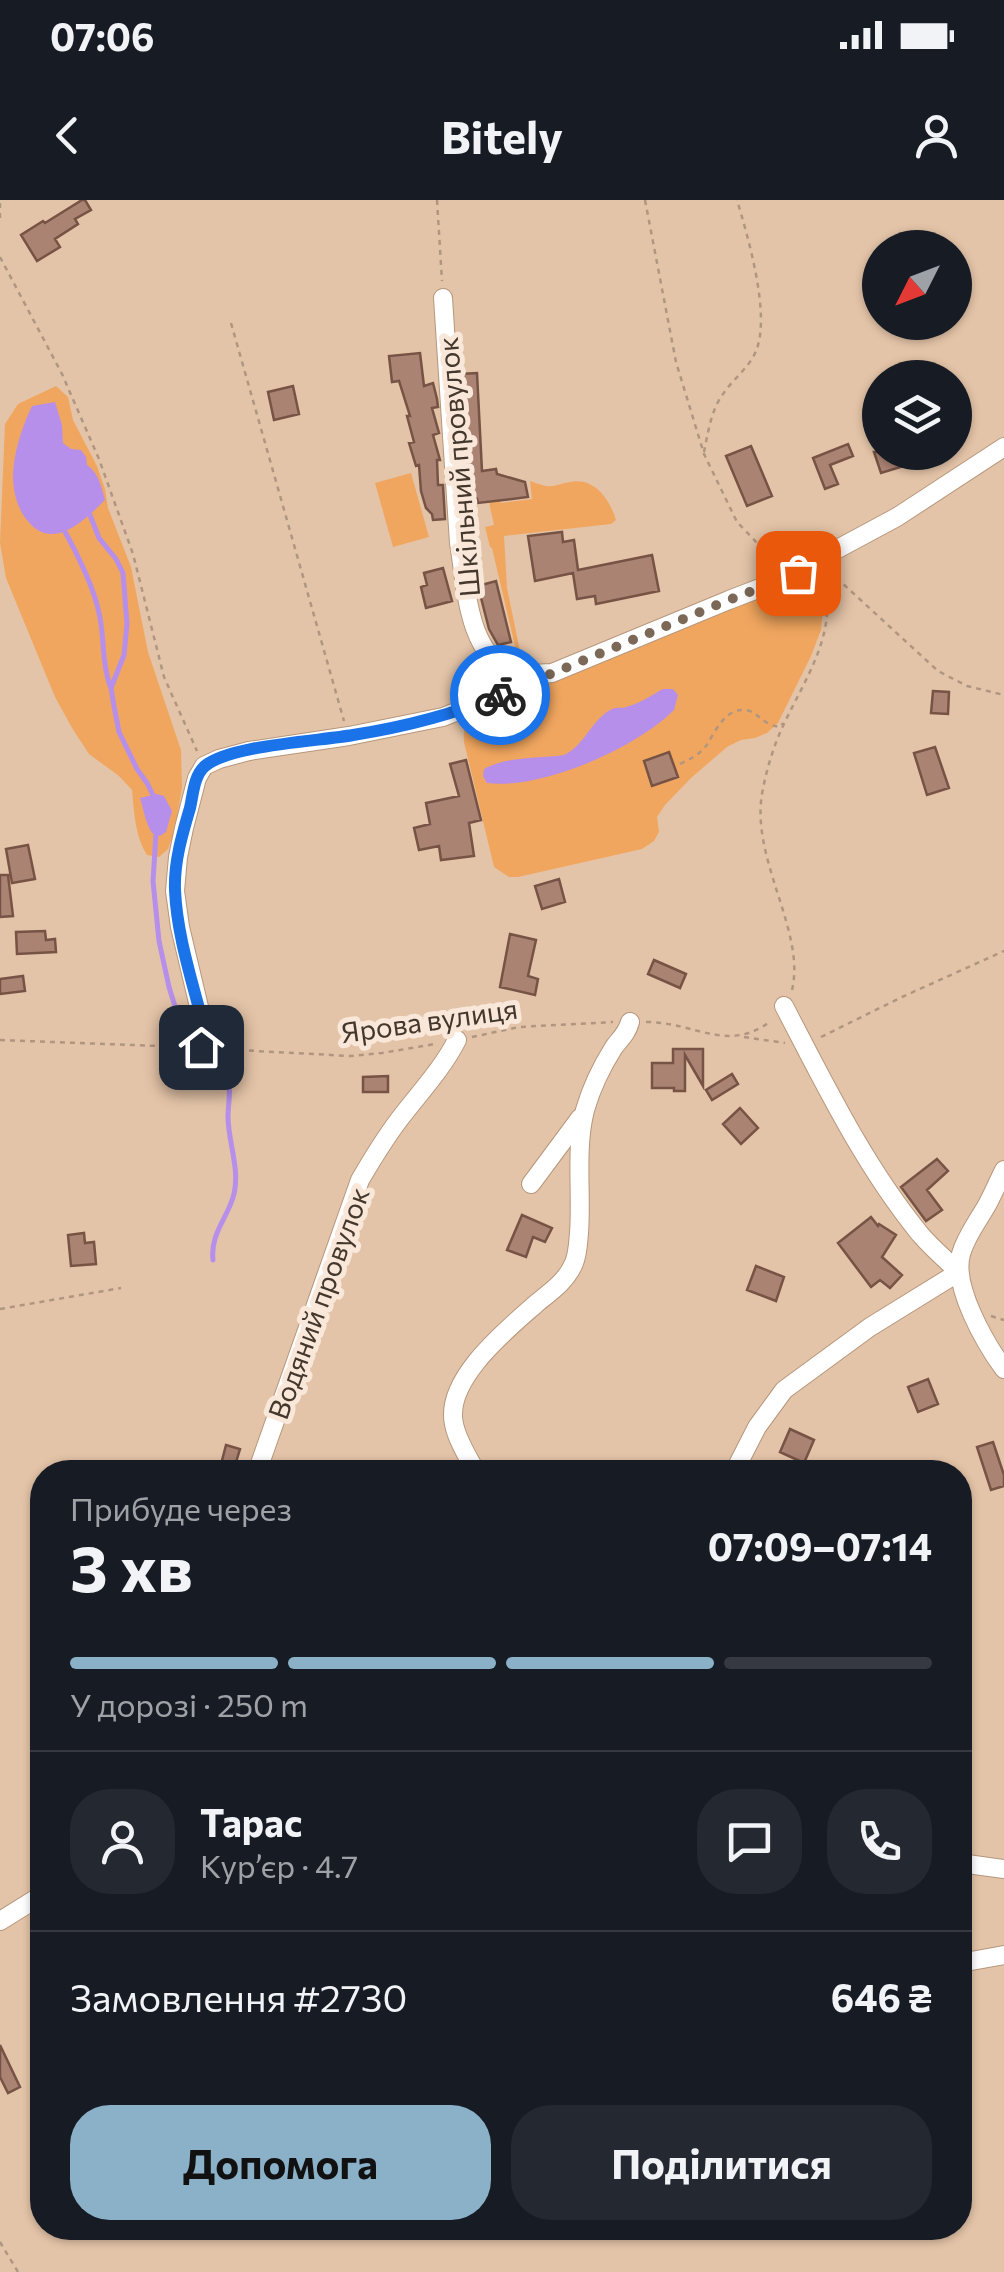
<!DOCTYPE html>
<html lang="uk">
<meta charset="utf-8">
<style>
:root{--surface:#171b24;--page:#242831;--text:#f1f3f6;--muted:#9ea1a6;--line:#363941;--accent:#8bb1c9}
body{margin:0;font-family:Commissioner,sans-serif;background:var(--page);color:var(--text);height:100vh;display:flex;flex-direction:column;font-size:38px;white-space:nowrap}
*{box-sizing:border-box;margin:0}
p{font-size:32px;color:var(--muted)}
.icon{flex:none;width:55px;height:55px;fill:none;stroke:currentColor;stroke-width:2;stroke-linecap:round;stroke-linejoin:round}
.map{position:relative;flex:1;overflow:hidden}
.drawer{position:absolute;left:30px;top:1260px;width:942px;height:780px;display:flex;flex-direction:column;background:var(--surface);border-radius:40px;box-shadow:0 2px 8px #0004}
.drawer>*{flex:none}
.needle{width:65px;rotate:228deg}
.buttons{position:absolute;left:862px;top:30px;display:grid;gap:20px}
.buttons a{display:grid;place-items:center;width:110px;height:110px;border-radius:50%;background:var(--surface);box-shadow:0 2px 8px #0004;font-size:50px}
.pin{position:absolute;display:grid;place-items:center;width:85px;height:85px;color:#fff;margin:-42px;border-radius:20px;box-shadow:0 5px 15px #0006}
.courier{position:absolute;display:grid;place-items:center;width:100px;height:100px;margin:-50px;border:8px solid #1a73e8;border-radius:50%;background:#fff;color:#222;box-shadow:0 2px 12px #0007}
.overview em{font-style:normal;font-weight:700}
.overview div{display:flex;flex-direction:column-reverse}
.overview{display:flex;align-items:center;justify-content:space-between;height:170px;padding:0 40px}
h1{font-size:65px;font-weight:700;line-height:75px}
.bar{display:grid;grid-template-columns:repeat(4,1fr);gap:15px 10px;align-content:center;height:120px;padding:0 40px}
.bar i{height:12px;border-radius:8px;background:var(--line)}
.bar .on{background:var(--accent)}
.bar p{grid-column:span 4}
.line{display:flex;align-items:center;gap:25px;padding:0 40px;border-top:2px solid var(--line)}
.line div{flex:1}
.round{display:grid;place-items:center;flex:none;width:105px;height:105px;border-radius:40px;background:var(--page)}
.action{display:flex;gap:20px;margin-top:auto;padding:20px 40px}
.action a{flex:1;height:115px;border-radius:40px;background:var(--accent);color:#111;font-size:40px;font-weight:700;line-height:115px;text-align:center}
.action a+a{background:var(--page);color:var(--text)}
.status{display:flex;justify-content:space-between;align-items:center;height:70px;padding:0 50px;background:var(--surface);direction:ltr}
.status svg{height:28px;fill:currentColor}
header{display:flex;justify-content:space-between;align-items:center;height:130px;padding:0 40px;background:var(--surface);font-size:45px;font-weight:700}
.map>svg:first-child{display:block}
</style>
<div class="status"><b>07:06</b><svg viewBox="0 0 49 12"><path d="M0 12V9h3v3zM5 12V6h3v6zM10 12V3h3v9zM15 12V0h3v12zM26 1h20v11H26zM47 4h2v5h-2z"/></svg></div>
<header><svg class="icon" aria-label="back" viewBox="0 0 24 24"><path d="M15 5l-7 7 7 7"/></svg>Bitely<svg class="icon" aria-label="person" viewBox="0 0 24 24"><circle cx="12" cy="8" r="4"/><path d="M4 21q1-7 8-7t8 7"/></svg></header>
<div class="map">
<svg width="1004" height="2072" viewBox="0 0 1004 2072">
<rect width="100%" height="100%" fill="#e4c4a8"/>
<!-- green -->
<path fill="#f0a65f" d="M 56,186 L 68,197 L 73,220 L 97,266 L 105,289 L 108,308 L 131,367 L 148,452 L 181,550 L 182,587 L 175,629 L 168,649 L 159,657 L 147,655 C 135,636 134,611 132,590 L 119,576 L 89,554 L 72,528 L 55,497 L 6,378 L 0,343 L 5,224 L 18,204 Z
M 411,273 L 429,337 L 393,347 L 375,283 Z
M 530,281 C 536,283 541,285 546,286 C 555,287 562,283 570,282 C 595,277 610,300 616,320 L 611,324 L 504,336 L 507,388 L 521,456 L 526,457 L 527,466 L 519,463 L 492,348 L 490,347 L 485,327 L 494,325 L 489,302 L 500,300 L 501,303 L 532,299 Z
M 805,379 L 821,394 L 823,407 L 821,430 L 811,456 L 778,523 L 767,533 L 755,538 L 741,540 L 727,547 L 691,578 L 665,605 L 657,617 L 659,632 L 654,641 L 642,649 L 518,677 L 509,677 L 494,667 L 464,542 C 463,531 465,522 473,515 L 637,446 Z"/>
<!-- water -->
<path fill="#b68fea" d="M 55,202 L 62,225 L 63,243 L 71,249 L 81,250 L 86,257 L 87,265 C 99,273 101,286 105,300 C 85,320 52,353 27,320 C 17,308 13,291 13,275 C 14,251 22,227 32,206 Z
M 663,489 L 673,489 L 678,495 L 674,510 C 636,548 542,590 487,583 L 483,576 L 484,569 C 508,556 537,559 564,555 C 585,545 590,522 610,510 C 618,506 618,509 626,507 C 639,504 652,495 663,489 Z
M 157,594 L 164,596 L 172,611 L 166,632 L 160,636 L 152,633 C 145,622 144,610 140,598 Z"/>
<g fill="none" stroke-linecap="round" stroke-linejoin="round">
<!-- stream -->
<path stroke="#b68fea" stroke-width="5" d="M 90,315 L 99,338 L 116,359 L 123,373 L 127,424 L 124,455 L 111,488 L 114,506 L 119,532 L 137,569 L 147,583 L 153,595
M 64,330 C 77,353 94,388 99,413 C 105,438 101,461 110,486
M 156,634 L 153,681 L 159,741 L 169,787 L 178,816 L 179,852 L 193,859 L 211,860 C 216,865 224,871 227,877 C 232,889 228,904 228,916 C 228,942 240,968 234,994 C 228,1018 210,1033 213,1060"/>
</g>
<!-- building -->
<path fill="#aa8373" stroke="#765345" stroke-width="2.5" d="M 82,0 L 85,0 L 91,10 L 75,19 L 78,24 L 55,39 L 60,47 L 37,61 L 21,35 L 43,21 L 45,23 Z
M 420,153 L 424,186 L 433,183 L 437,199 L 438,207 L 432,208 L 439,233 L 433,235 L 440,260 L 437,260 L 438,285 L 443,285 L 445,319 L 433,320 L 432,314 L 426,308 L 421,291 L 419,265 L 416,266 L 409,243 L 414,242 L 407,216 L 410,216 L 399,181 L 392,182 L 389,156 Z
M 477,173 L 482,271 L 496,269 L 497,274 L 525,282 L 528,297 L 478,303 L 477,299 L 469,300 L 460,174 Z
M 293,186 L 299,214 L 274,220 L 268,192 Z
M 848,244 L 853,256 L 830,265 L 838,284 L 825,289 L 813,258 Z
M 751,246 L 772,296 L 747,306 L 726,256 Z
M 874,252 L 900,252 L 904,266 L 881,273 Z
M 562,332 L 563,342 L 574,340 L 578,370 L 652,355 L 659,391 L 596,404 L 595,396 L 577,399 L 573,373 L 535,381 L 528,336 Z
M 443,368 L 452,401 L 426,408 L 421,387 L 427,385 L 424,373 Z
M 496,381 L 511,442 L 498,445 L 489,429 L 478,386 Z
M 933,491 L 949,492 L 948,514 L 931,513 Z
M 935,547 L 949,588 L 927,595 L 914,553 Z
M 669,552 L 678,577 L 652,586 L 644,561 Z
M 466,560 L 481,620 L 469,623 L 474,656 L 441,660 L 439,646 L 419,650 L 414,628 L 430,624 L 426,603 L 459,596 L 450,564 Z
M 28,645 L 35,679 L 12,683 L 6,649 Z
M 0,675 L 8,675 L 13,716 L 0,717 Z
M 559,679 L 565,702 L 542,709 L 535,686 Z
M 45,731 L 46,740 L 55,739 L 56,752 L 17,754 L 16,732 Z
M 510,734 L 536,740 L 528,776 L 538,779 L 535,795 L 500,787 Z
M 654,760 L 686,774 L 680,788 L 648,774 Z
M 23,776 L 25,791 L 0,794 L 0,779 Z
M 673,849 L 703,849 L 703,886 L 685,855 L 685,891 L 674,891 L 674,888 L 652,888 L 652,863 L 673,863 Z
M 732,874 L 738,884 L 712,900 L 706,890 Z
M 388,876 L 388,892 L 363,892 L 363,877 Z
M 740,908 L 758,928 L 741,944 L 723,924 Z
M 937,959 L 948,971 L 927,990 L 942,1010 L 926,1021 L 901,987 Z
M 522,1015 L 552,1028 L 545,1042 L 533,1037 L 526,1057 L 507,1050 Z
M 871,1017 L 878,1026 L 879,1024 L 896,1035 L 882,1057 L 902,1075 L 890,1088 L 880,1080 L 871,1087 L 838,1043 Z
M 84,1033 L 85,1043 L 94,1042 L 96,1064 L 71,1066 L 68,1035 Z
M 756,1066 L 784,1077 L 776,1101 L 747,1090 Z
M 928,1179 L 938,1204 L 918,1212 L 908,1187 Z
M 790,1229 L 814,1240 L 804,1263 L 780,1252 Z
M 993,1242 L 1004,1275 L 1004,1286 L 991,1290 L 977,1247 Z
M 226,1245 L 240,1249 L 233,1272 L 219,1272 Z
M 0,1845 L 20,1887 L 8,1893 L 0,1877 Z"/>
<g fill="none" stroke-linecap="round" stroke-linejoin="round">
<!-- minor casing -->
<g stroke="#b6977c" stroke-width="20">
<path id="minor" d="M 443,98 L 459,343 C 466,384 467,455 512,471 C 525,475 538,474 552,473 L 729,400 L 799,373 L 817,360 L 897,317 L 1004,247
M 201,847 L 205,832 L 180,727 L 175,691 L 178,657 L 184,628 L 197,578 L 204,566 L 219,559 L 249,551 L 349,536 L 443,517 L 541,478
M 1004,970 C 998,982 993,994 987,1005 C 978,1021 966,1036 961,1054 C 952,1086 985,1143 1004,1169
M 531,984 L 580,918
M 257,1272 L 360,980 C 374,956 388,933 405,912 C 424,888 443,867 457,840
M 476,1272 C 468,1257 457,1240 454,1224 C 444,1179 509,1128 538,1102 C 552,1091 567,1080 574,1063 C 578,1053 578,1043 579,1033 C 582,992 575,950 585,910 C 591,889 602,866 614,847 C 621,838 627,833 630,822
M 734,1272 L 757,1227 L 784,1190 L 870,1127 L 959,1072 C 946,1060 932,1048 920,1034 C 864,965 825,885 784,806
M 960,1663 L 1004,1669
M 0,1721 L 42,1695
M 960,1763 L 1004,1755"/>
</g>
<!-- path -->
<path stroke="#b09680" stroke-width="2.5" stroke-dasharray="5 5" stroke-linecap="butt" d="M 437,0 L 442,81
M 645,0 L 676,162 L 704,254 L 737,322 L 762,348 L 781,361
M 0,18 L 0,0
M 0,57 L 62,174 L 99,259 L 133,354 L 164,477 L 197,551
M 231,123 L 344,521
M 704,252 C 708,233 711,210 723,194 C 733,179 749,168 756,151 C 771,115 748,37 737,0
M 829,371 L 938,471 L 967,486 L 1004,495
M 680,564 C 690,559 699,555 706,546 C 715,532 725,508 745,510 C 758,511 762,525 780,527 L 783,523
M 792,790 C 806,732 751,660 762,594 C 766,571 773,548 782,528 C 804,480 841,430 822,376
M 646,822 C 696,822 727,854 771,821
M 472,837 L 519,827 L 613,822
M 744,837 L 785,843
M 821,837 L 902,797 L 1004,751
M 0,840 L 186,847
M 219,849 L 350,856 L 382,853 L 435,844
M 0,1109 L 121,1088
M 991,1116 L 1004,1120
M 0,2042 L 18,2072"/>
<!-- minor -->
<use href="#minor" stroke="#fff" stroke-width="18"/>
</g>
<g fill="none" stroke-linecap="round" stroke-linejoin="round">
<!-- done -->
<path stroke="#7c6857" stroke-width="10" stroke-dasharray="0 18" d="M 500,495 L 729,400 L 798,373"/>
<!-- route -->
<path stroke="#1a73e8" stroke-width="12" d="M 201,847 L 205,832 C 194,786 177,738 175,690 C 174,662 182,635 190,608 C 193,595 194,575 205,566 C 230,545 320,541 353,535 C 404,527 452,515 500,495"/>
</g>
<g text-anchor="middle" dominant-baseline="central" stroke-width="10" stroke-linejoin="round" paint-order="stroke">
<!-- street labels -->
<g font-size="28" fill="#44372c" stroke="#f9e8da">
<text transform="translate(458 267) rotate(-95)">Шкільний провулок</text>
<text transform="translate(429 820) rotate(-8)">Ярова вулиця</text>
<text transform="translate(318 1103) rotate(-70)">Водяний провулок</text>
</g>
</g>
</svg>
<div class="buttons">
<a><svg class="needle" viewBox="-14 -14 28 28"><path d="M0-13l5 13h-10z" fill="#e53935"/><path d="M0 13l5-13h-10z" fill="#9ea1a6"/></svg></a>
<a><svg class="icon" aria-label="layers" viewBox="0 0 24 24"><path d="M12 4l9 5-9 5-9-5zM3 14l9 5 9-5"/></svg></a>
</div>
<div class="pin" style="left:798px;top:373px;background:#ea580c"><svg class="icon" aria-label="bag" viewBox="0 0 24 24"><path d="M5 8h14l-1 12H6zM9 8a3 3 0 0 1 6 0"/></svg></div>
<div class="pin" style="left:201px;top:847px;background:#1f2937"><svg class="icon" aria-label="home" viewBox="0 0 24 24"><path d="M3 11l9-7 9 7M6 9v11h12V9"/></svg></div>
<div class="courier" style="left:500px;top:495px"><svg class="icon" aria-label="bike" viewBox="0 0 24 24"><circle cx="6" cy="16" r="4"/><circle cx="18" cy="16" r="4"/><path d="M6 16l4-8h5l3 8M10 8l3 8H6M13 5h3"/></svg></div>
<section class="drawer">
<div class="overview"><div><h1>3 хв</h1><p>Прибуде через</p></div><em>07:09–07:14</em></div>
<div class="bar"><i class="on"></i><i class="on"></i><i class="on"></i><i></i><p>У дорозі · 250 m</p></div>
<div class="line" style="height:180px"><a class="round"><svg class="icon" aria-label="person" viewBox="0 0 24 24"><circle cx="12" cy="8" r="4"/><path d="M4 21q1-7 8-7t8 7"/></svg></a><div><b>Тарас</b><p>Кур’єр · 4.7</p></div><a class="round"><svg class="icon" aria-label="chat" viewBox="0 0 24 24"><path d="M4 5h16v11H9l-5 4z"/></svg></a><a class="round"><svg class="icon" aria-label="phone" viewBox="0 0 24 24"><path d="M5 4h4l2 5-3 2q2 4 5 5l2-3 5 2v4C11 20 4 13 5 4z"/></svg></a></div>
<div class="line" style="height:130px"><div>Замовлення #2730</div><b>646 ₴</b></div>
<div class="action"><a>Допомога</a><a>Поділитися</a></div>
</section>
</div>
